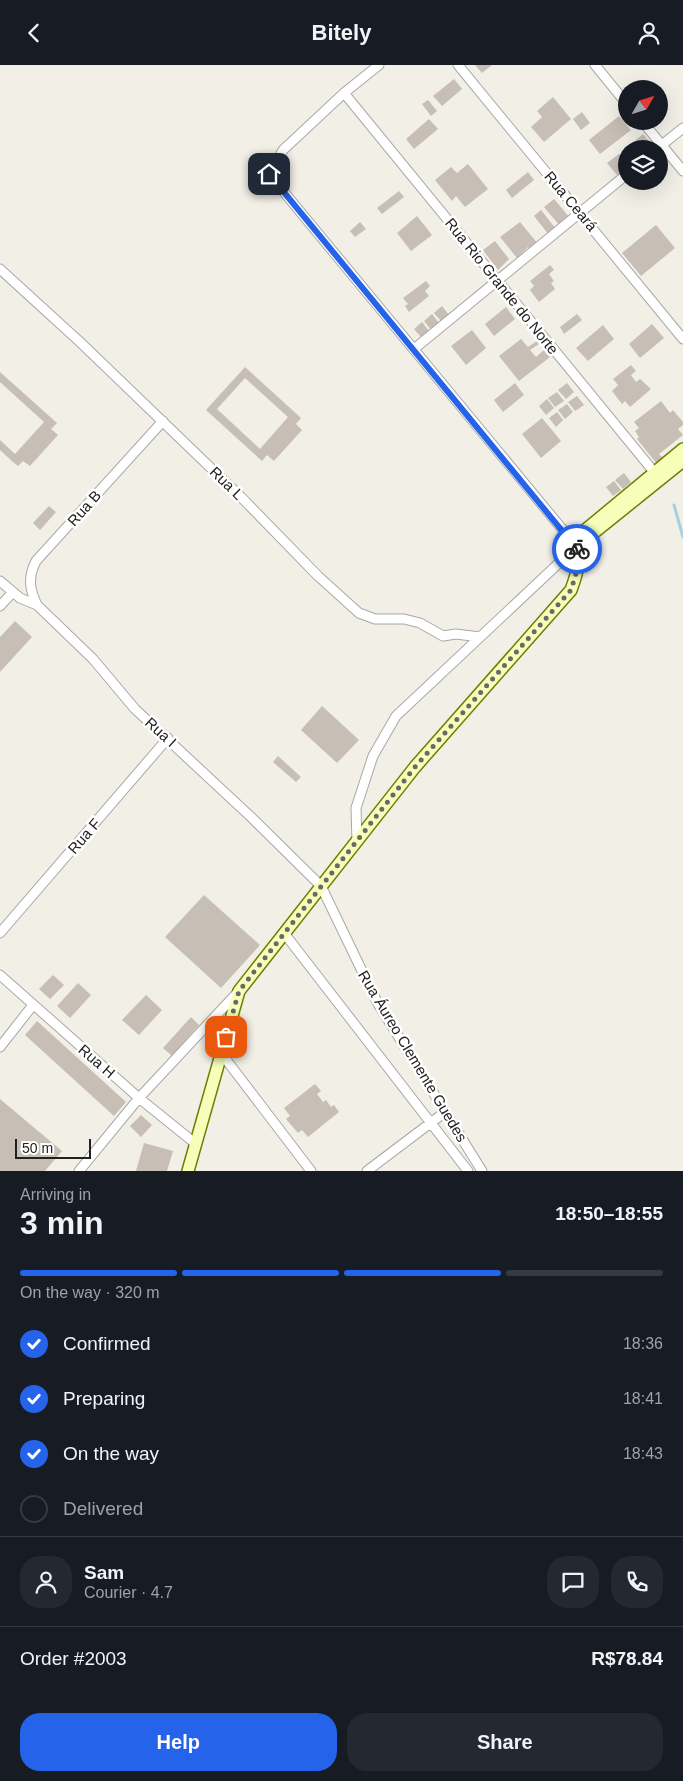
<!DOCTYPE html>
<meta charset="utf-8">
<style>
:root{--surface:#171b24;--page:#242831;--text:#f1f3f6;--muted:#9ea1a6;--line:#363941;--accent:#2563eb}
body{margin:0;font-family:Helvetica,sans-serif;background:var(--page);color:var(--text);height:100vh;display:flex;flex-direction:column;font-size:19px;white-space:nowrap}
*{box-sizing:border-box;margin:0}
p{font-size:16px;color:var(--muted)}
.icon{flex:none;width:28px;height:28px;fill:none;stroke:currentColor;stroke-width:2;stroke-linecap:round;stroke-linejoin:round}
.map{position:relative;height:1106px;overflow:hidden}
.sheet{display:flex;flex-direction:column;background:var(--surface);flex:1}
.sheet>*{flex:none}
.needle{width:32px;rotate:51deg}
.buttons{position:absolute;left:618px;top:15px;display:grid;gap:10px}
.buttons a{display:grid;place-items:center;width:50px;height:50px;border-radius:50%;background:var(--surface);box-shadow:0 5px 20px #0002;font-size:25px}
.scale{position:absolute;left:15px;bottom:12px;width:76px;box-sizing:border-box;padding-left:5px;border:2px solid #212121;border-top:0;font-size:14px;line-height:18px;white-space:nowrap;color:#212121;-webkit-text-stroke:4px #fff;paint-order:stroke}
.pin{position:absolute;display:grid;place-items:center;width:42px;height:42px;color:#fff;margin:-21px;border-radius:10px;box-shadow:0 2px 8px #0006}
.courier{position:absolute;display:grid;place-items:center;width:50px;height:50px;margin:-25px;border:4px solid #2563eb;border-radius:50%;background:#fff;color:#222;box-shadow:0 1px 6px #0007}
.summary em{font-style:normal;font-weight:800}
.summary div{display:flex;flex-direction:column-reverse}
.summary{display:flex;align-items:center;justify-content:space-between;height:85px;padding:0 20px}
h1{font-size:32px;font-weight:800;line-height:38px}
.bar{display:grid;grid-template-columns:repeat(4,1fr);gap:8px 5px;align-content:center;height:60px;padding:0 20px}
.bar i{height:6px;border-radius:4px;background:var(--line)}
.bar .active{background:var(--accent)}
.bar p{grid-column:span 4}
.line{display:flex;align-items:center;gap:12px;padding:0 20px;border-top:1px solid var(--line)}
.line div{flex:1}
.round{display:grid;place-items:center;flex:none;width:52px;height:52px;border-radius:20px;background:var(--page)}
ol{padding:0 20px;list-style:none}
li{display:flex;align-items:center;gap:15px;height:55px}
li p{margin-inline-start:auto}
li .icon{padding:5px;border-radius:50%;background:var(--accent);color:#fff;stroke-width:4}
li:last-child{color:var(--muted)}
li i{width:28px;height:28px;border:2px solid var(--line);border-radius:50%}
.cta{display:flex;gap:10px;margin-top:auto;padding:10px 20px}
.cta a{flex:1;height:58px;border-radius:20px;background:var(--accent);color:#fff;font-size:20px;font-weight:800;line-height:58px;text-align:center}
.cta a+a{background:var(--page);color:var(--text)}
header{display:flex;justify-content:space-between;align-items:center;height:65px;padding:0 20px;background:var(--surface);font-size:22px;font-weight:800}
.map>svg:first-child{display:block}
</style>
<header><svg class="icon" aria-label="back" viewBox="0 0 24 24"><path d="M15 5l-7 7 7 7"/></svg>Bitely<svg class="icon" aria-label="person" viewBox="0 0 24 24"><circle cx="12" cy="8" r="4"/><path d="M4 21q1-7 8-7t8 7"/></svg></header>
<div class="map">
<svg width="683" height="1106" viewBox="0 0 683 1106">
<rect width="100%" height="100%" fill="#f2efe7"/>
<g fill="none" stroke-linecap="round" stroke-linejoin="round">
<!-- stream -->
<path stroke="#a5d0e2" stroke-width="3" d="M 674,440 L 683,472"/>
</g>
<!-- building -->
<path fill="#c7beb6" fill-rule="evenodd" d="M 475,0 L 492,0 L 482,8 Z
M 454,14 L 462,24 L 442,41 L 433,31 Z
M 553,32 L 571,54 L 544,77 L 531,62 L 542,52 L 537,46 Z
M 428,35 L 437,46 L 431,51 L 422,39 Z
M 582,47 L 590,58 L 581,65 L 573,54 Z
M 619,51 L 631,65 L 600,89 L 589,75 Z
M 429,54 L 438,64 L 414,84 L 406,74 Z
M 643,69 L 653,81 L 650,84 L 637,84 L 632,78 Z
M 619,89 L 626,98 L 626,103 L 617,110 L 607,98 Z
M 468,99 L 488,124 L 465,142 L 456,131 L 452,136 L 435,115 L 451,102 L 457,108 Z
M 528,107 L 534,115 L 512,133 L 506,125 Z
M 399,126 L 404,132 L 382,149 L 377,143 Z
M 554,134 L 570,153 L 560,161 L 544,142 Z
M 541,145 L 556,164 L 549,170 L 534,151 Z
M 417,151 L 432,170 L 411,186 L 397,168 Z
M 360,157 L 366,164 L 355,172 L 350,166 Z
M 520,157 L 538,179 L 531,185 L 528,182 L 517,193 L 500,172 Z
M 656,160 L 675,183 L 641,211 L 622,188 Z
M 495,176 L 509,194 L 498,205 L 483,185 Z
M 550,200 L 554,205 L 549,209 L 554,216 L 551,218 L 555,224 L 539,237 L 530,225 L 534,221 L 530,216 Z
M 426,216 L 430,221 L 425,226 L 429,231 L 409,247 L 405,241 L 408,239 L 403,233 Z
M 442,241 L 449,250 L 441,256 L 434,248 Z
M 506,242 L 515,254 L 494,271 L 485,259 Z
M 432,249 L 439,258 L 431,265 L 424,256 Z
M 577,249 L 582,255 L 564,269 L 560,262 Z
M 422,257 L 429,266 L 421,272 L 414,264 Z
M 652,259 L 664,273 L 640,293 L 629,279 Z
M 603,260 L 614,274 L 588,296 L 576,283 Z
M 472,265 L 486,283 L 466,300 L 451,281 Z
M 521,274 L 528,282 L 537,276 L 539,279 L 530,285 L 536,292 L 544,285 L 550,292 L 519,316 L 499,291 Z
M 631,300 L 636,306 L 631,310 L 636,317 L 640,314 L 651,324 L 630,342 L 625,336 L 622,339 L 612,326 L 618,320 L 613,314 Z
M 245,302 L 301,353 L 296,359 L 302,365 L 274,396 L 267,390 L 262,396 L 206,345 ZM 245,313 L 288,352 L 260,384 L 217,344 Z
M 0,307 L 57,358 L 51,364 L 58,370 L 30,401 L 23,396 L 18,401 L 13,397 L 0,385 L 0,375 L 15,389 L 44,357 L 0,317 Z
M 515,318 L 524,330 L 503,347 L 494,335 Z
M 567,318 L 574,327 L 566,334 L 558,325 Z
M 557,327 L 564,336 L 555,342 L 548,333 Z
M 577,331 L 584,340 L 575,346 L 568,337 Z
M 547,334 L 554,343 L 546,350 L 539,341 Z
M 661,336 L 670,348 L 673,345 L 683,357 L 683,360 L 678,364 L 683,370 L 659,389 L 664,394 L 657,399 L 637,374 L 639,372 L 635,366 L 639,363 L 634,357 Z
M 567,339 L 573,347 L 565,354 L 558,345 Z
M 557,347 L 563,355 L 556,362 L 549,353 Z
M 542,353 L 561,376 L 541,393 L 522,369 Z
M 624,408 L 631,417 L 623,424 L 615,415 Z
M 614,416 L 621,425 L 613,431 L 606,422 Z
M 49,441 L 56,447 L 40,465 L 33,458 Z
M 15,556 L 32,572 L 0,607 L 0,572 Z
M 322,641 L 359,675 L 337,698 L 301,665 Z
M 278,691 L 301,712 L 296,717 L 273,697 Z
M 204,830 L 260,880 L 221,923 L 165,872 Z
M 53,910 L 64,920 L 50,934 L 39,924 Z
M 78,918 L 91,930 L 70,953 L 57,941 Z
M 146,930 L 162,945 L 139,970 L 122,955 Z
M 191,952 L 199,960 L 172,991 L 163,983 Z
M 37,956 L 126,1037 L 114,1051 L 25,970 Z
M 315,1019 L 321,1026 L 317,1029 L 323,1037 L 326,1035 L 331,1042 L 334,1040 L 339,1047 L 308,1072 L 302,1065 L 298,1068 L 286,1054 L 290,1051 L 284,1043 Z
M 0,1034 L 62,1086 L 45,1106 L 0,1106 Z
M 141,1050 L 152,1060 L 141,1072 L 130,1061 Z
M 144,1078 L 173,1086 L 167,1106 L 136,1106 Z"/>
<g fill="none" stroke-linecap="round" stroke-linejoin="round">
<!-- street casing -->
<g stroke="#a8a8a8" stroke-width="11">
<path id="street" d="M 379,0 L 344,28 L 283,85 L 269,109 L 572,476
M 458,0 L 683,274
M 595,0 L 626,38
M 344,28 L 659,413
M 642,56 L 683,106
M 658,83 L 683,63
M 0,204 L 80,277 L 241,432 L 318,511 L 359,548 L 375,554 L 404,554 L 420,558 L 443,571 L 456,569 L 480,572
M 414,284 L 626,110
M 0,516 L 20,533 L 37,540 L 93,594 L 135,644 L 251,752 L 321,821 L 377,937 L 482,1106
M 37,540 C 29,523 28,512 36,496 L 163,356
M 0,541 L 13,527
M 357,777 L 356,743 L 373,691 L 396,651 L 576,482
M 0,868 L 168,673
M 284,868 L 468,1106
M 0,910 L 139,1033 L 196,1079
M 0,982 L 33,940
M 221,988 L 311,1106
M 79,1106 L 139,1033 L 238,927
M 367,1106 L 445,1047"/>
</g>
<!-- secondary casing -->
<g stroke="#6a8000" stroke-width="14">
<path id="secondary" d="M 576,482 L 683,396
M 188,1106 L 239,926 L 415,702 L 571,525 C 577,509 583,491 572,476 L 683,384"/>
</g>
<!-- street -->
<use href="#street" stroke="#fff" stroke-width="9"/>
<!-- secondary -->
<use href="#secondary" stroke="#f6feba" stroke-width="11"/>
</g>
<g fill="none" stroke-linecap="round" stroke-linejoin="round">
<!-- done -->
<path stroke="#6a6966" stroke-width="5" stroke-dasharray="0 9" d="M 226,972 L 239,926 L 415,702 L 571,525 L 578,502 L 577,484"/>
<!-- route -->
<path stroke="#2563eb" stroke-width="6" d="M 269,109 L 577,484"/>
</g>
<g text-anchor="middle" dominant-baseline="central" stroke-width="5" stroke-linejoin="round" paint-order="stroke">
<!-- street labels -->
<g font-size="15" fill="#212121" stroke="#fff">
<text transform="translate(571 136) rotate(50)">Rua Ceará</text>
<text transform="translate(502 221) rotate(51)">Rua Rio Grande do Norte</text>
<text transform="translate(227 418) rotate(44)">Rua L</text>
<text transform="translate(84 443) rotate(-48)">Rua B</text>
<text transform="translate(161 667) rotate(42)">Rua I</text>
<text transform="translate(84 771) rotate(-49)">Rua F</text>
<text transform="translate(413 991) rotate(59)">Rua Áureo Clemente Guedes</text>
<text transform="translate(97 996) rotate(41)">Rua H</text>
</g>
</g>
</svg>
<div class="buttons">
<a><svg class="needle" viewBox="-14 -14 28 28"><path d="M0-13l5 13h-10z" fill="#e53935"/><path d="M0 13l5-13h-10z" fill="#9ea1a6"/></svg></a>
<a><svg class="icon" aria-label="layers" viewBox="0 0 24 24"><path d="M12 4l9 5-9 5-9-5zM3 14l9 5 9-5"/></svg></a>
</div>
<div class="scale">50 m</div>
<div class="pin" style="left:226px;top:972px;background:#ea580c"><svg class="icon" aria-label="bag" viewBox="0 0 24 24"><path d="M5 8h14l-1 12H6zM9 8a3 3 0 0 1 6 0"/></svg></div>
<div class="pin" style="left:269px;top:109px;background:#1f2937"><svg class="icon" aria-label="home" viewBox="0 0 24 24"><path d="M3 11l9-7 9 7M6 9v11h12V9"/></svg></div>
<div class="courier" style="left:577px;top:484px"><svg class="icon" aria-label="bike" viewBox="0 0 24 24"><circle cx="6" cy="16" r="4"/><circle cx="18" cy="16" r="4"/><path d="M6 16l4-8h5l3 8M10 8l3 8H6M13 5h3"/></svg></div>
</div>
<section class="sheet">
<div class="summary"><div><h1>3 min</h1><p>Arriving in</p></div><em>18:50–18:55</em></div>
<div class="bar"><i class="active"></i><i class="active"></i><i class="active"></i><i></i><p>On the way · 320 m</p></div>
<ol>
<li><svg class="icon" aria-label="check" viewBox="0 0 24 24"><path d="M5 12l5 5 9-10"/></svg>Confirmed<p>18:36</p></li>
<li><svg class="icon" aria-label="check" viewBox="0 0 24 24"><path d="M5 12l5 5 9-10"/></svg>Preparing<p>18:41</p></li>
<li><svg class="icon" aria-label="check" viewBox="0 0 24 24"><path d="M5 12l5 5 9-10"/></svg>On the way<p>18:43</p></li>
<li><i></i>Delivered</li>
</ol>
<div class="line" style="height:90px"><a class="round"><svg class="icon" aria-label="person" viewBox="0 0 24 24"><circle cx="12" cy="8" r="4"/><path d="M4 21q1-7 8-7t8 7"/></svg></a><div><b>Sam</b><p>Courier · 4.7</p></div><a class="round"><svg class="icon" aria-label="chat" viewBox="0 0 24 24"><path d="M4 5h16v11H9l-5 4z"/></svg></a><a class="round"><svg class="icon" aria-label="phone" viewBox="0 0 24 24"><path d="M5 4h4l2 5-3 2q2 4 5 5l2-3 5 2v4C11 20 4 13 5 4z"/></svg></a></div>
<div class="line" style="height:65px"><div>Order #2003</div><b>R$78.84</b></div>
<div class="cta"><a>Help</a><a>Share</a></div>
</section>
